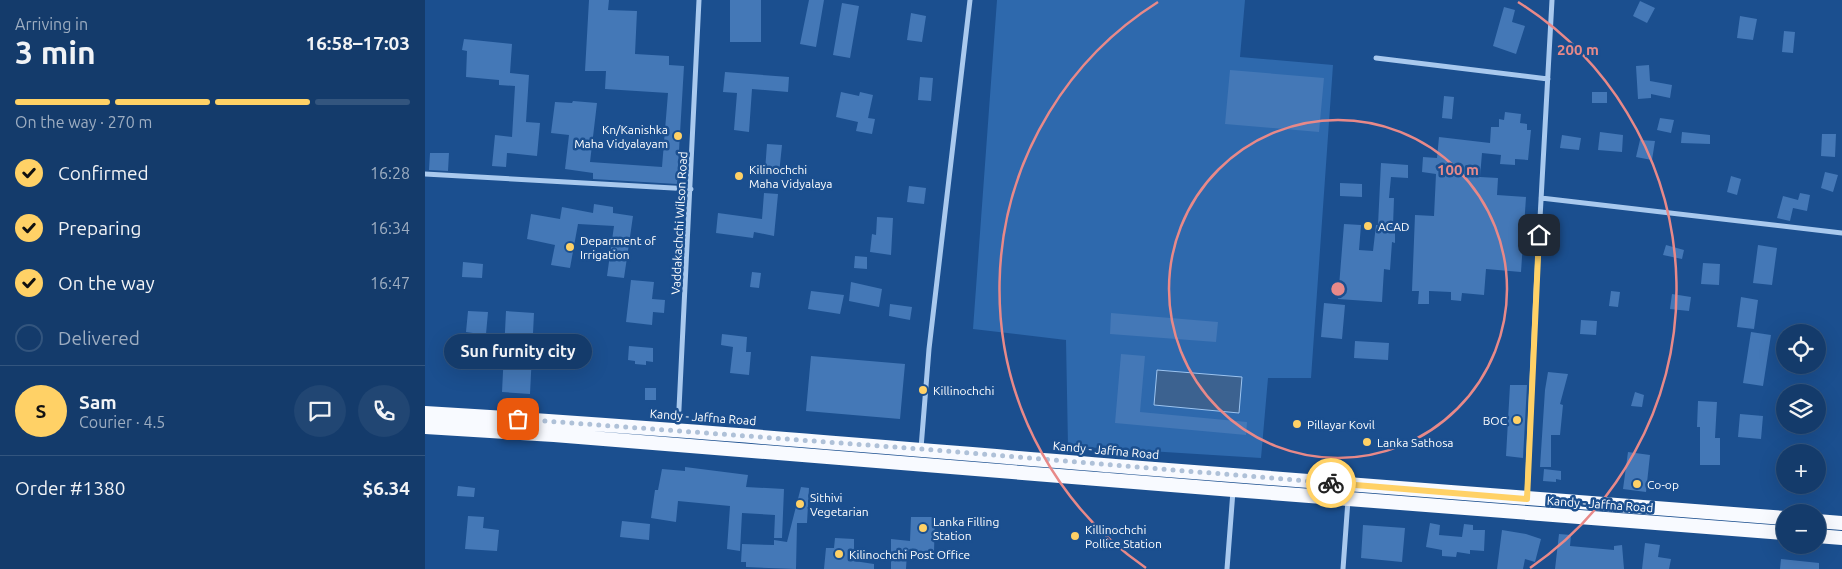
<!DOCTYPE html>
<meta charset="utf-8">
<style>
:root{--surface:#143b6b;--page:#214673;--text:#f1f3f6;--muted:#9dadc1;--line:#33557e;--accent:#ffd166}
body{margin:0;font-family:Ubuntu,sans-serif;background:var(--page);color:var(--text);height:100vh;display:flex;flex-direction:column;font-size:19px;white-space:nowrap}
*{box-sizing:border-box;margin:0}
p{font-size:16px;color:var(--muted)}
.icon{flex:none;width:28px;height:28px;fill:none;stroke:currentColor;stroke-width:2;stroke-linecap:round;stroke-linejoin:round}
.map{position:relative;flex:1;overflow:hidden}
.details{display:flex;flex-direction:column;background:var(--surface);width:425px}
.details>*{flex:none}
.fabs{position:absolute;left:1351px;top:324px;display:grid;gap:10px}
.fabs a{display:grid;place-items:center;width:50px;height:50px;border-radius:50%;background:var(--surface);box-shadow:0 5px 20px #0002,0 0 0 1px var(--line);font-size:25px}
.pin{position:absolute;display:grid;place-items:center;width:42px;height:42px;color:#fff;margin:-21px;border-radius:10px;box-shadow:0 2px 8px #0006}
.courier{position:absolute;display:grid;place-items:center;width:50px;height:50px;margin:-25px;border:4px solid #ffd166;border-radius:50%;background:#fff;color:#222;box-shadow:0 1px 6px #0007}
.bubble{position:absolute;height:35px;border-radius:18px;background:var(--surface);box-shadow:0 5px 20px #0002,0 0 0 1px var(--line);font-size:16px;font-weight:700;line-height:35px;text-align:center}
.head em{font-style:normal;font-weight:700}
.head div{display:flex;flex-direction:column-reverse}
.head{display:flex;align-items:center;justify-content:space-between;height:85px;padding:0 15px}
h1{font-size:32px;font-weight:700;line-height:38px}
.bar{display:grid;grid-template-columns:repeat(4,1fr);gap:8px 5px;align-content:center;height:60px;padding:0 15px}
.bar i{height:6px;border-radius:4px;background:var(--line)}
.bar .current{background:var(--accent)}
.bar p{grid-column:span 4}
.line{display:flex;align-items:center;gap:12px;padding:0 15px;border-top:1px solid var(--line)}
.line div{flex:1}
.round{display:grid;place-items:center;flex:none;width:52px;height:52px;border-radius:26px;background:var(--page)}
ol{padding:0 15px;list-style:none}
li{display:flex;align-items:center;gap:15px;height:55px}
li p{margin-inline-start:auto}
li .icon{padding:5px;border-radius:50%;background:var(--accent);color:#111;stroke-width:4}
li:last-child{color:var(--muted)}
li i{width:28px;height:28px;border:2px solid var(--line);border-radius:50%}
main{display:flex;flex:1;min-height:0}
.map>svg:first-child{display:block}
</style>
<main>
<section class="details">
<div class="head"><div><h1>3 min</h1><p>Arriving in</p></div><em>16:58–17:03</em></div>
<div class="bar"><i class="current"></i><i class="current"></i><i class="current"></i><i></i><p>On the way · 270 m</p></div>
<ol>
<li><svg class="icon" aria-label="check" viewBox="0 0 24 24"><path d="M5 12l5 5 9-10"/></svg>Confirmed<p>16:28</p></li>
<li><svg class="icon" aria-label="check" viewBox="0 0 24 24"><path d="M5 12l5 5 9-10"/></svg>Preparing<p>16:34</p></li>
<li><svg class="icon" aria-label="check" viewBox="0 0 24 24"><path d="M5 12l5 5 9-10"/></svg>On the way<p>16:47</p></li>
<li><i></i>Delivered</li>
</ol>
<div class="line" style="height:90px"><b class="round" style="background:var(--accent);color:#111">S</b><div><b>Sam</b><p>Courier · 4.5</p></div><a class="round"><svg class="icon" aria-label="chat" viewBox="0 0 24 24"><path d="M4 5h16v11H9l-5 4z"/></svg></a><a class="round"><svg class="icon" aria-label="phone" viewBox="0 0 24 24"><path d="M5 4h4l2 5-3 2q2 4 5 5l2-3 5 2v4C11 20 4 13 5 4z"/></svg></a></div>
<div class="line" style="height:65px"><div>Order #1380</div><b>$6.34</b></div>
</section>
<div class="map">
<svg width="1417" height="569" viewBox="0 0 1417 569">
<rect width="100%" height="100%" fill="#1b4f8f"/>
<!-- green -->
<path fill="#2e69ad" d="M 572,0 L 820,0 L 815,57 L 908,65 L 886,378 L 843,378 L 836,458 L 643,446 L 641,340 L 548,329 Z"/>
<!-- water -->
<path fill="#3c6290" stroke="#9cc4f0" d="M 732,370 L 817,377 L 814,413 L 729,405 Z"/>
<!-- building -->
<path fill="#4478b7" d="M 164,0 L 184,0 L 183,10 L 212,11 L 210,54 L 244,56 L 244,65 L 259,66 L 252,184 L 168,179 L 168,173 L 140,169 L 144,135 L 126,133 L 130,102 L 147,103 L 148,101 L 172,103 L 165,162 L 237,167 L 243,93 L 180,89 L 181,71 L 160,71 Z
M 305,0 L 336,0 L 336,42 L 305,42 Z
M 384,0 L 399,0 L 391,47 L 375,44 Z
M 1215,1 L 1230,8 L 1222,23 L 1208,16 Z
M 417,3 L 434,6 L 425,58 L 408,55 Z
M 1079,7 L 1090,10 L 1087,22 L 1100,26 L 1091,54 L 1068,46 Z
M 486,13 L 501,16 L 497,42 L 482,40 Z
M 1315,16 L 1332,19 L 1328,40 L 1312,38 Z
M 1359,31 L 1370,32 L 1368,53 L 1357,52 Z
M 39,39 L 87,44 L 85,73 L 104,75 L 101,122 L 115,123 L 112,156 L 82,153 L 81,167 L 67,166 L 70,135 L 87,137 L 90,86 L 74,85 L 74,80 L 41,77 L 42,51 L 37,50 Z
M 1224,65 L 1225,81 L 1247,85 L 1245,98 L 1226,94 L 1226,98 L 1213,99 L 1211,66 Z
M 805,70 L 899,78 L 894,132 L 800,124 Z
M 300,72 L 364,77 L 363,92 L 327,89 L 324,132 L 309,130 L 312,93 L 298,92 Z
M 495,77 L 508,78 L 506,101 L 493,100 Z
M 416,92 L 434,96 L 435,92 L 448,95 L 443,118 L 450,119 L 447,134 L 431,131 L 433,122 L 411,117 Z
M 1167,92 L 1182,92 L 1182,103 L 1167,103 Z
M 1019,96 L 1029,97 L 1027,119 L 1017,118 Z
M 1080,112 L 1096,114 L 1095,123 L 1102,124 L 1102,130 L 1106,130 L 1103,160 L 1090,159 L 1090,165 L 1075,164 L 1076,155 L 1057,153 L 1055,177 L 1073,178 L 1072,195 L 1101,197 L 1096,272 L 1061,269 L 1059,295 L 1037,293 L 1036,301 L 1026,300 L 1026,292 L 1004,291 L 1004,304 L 993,304 L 994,291 L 987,291 L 990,215 L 1009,216 L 1011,174 L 997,172 L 998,157 L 1012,158 L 1014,137 L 1065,143 L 1066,127 L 1074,127 L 1074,119 L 1079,120 Z
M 1235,118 L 1249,120 L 1246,133 L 1232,130 Z
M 1175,132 L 1198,135 L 1197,152 L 1173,150 Z
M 1257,132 L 1285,135 L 1285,144 L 1256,143 Z
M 1397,134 L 1411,134 L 1410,157 L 1396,156 Z
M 1137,135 L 1156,138 L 1154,150 L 1135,148 Z
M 1215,140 L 1230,141 L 1227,160 L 1211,157 Z
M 342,144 L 357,145 L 354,174 L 340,171 Z
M 5,153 L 24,153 L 23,171 L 4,170 Z
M 956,163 L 983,165 L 983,178 L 966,177 L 964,198 L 969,198 L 968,226 L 970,226 L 970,243 L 967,242 L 965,270 L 959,269 L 957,302 L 913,299 L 919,224 L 936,225 L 934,250 L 948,251 L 951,225 L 953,225 Z
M 1400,172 L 1413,175 L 1408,192 L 1396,188 Z
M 1306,176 L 1316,179 L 1312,195 L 1302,192 Z
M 915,183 L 937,184 L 937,197 L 915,196 Z
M 484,186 L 501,188 L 499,204 L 482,202 Z
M 339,193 L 353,194 L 349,236 L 329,232 L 328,238 L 291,233 L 293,213 L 337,219 Z
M 1375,193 L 1385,195 L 1382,211 L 1368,208 L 1365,221 L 1352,218 L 1358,196 L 1373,200 Z
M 169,204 L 188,207 L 188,213 L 208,216 L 199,278 L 182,276 L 189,226 L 153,224 L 145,268 L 126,265 L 130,245 L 102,239 L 106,214 L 135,219 L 137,207 L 168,213 Z
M 452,217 L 468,218 L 466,255 L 445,252 L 447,234 L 451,235 Z
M 1241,245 L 1259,250 L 1257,259 L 1238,255 Z
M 1333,245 L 1352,248 L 1347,285 L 1328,283 Z
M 430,256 L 442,257 L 442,269 L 429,268 Z
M 38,262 L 58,264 L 57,278 L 37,277 Z
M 1278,263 L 1295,264 L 1294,285 L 1276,284 Z
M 327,272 L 336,273 L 334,288 L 325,287 Z
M 206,280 L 229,282 L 227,299 L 240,300 L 239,313 L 228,312 L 227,325 L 201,322 Z
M 426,282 L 457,289 L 454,307 L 424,301 Z
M 386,291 L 419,295 L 415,314 L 383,309 Z
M 1186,291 L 1195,292 L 1193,307 L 1184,306 Z
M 1247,294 L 1266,297 L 1264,311 L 1245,309 Z
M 1316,297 L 1333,300 L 1329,329 L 1312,327 Z
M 899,303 L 920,305 L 917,339 L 896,337 Z
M 465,304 L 487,307 L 485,320 L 464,316 Z
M 43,311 L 63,312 L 61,334 L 57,334 L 57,340 L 48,339 L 48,333 L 41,332 Z
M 81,311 L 109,313 L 105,394 L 77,392 Z
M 686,313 L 793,322 L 791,342 L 685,334 Z
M 1156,320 L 1172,321 L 1171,335 L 1155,334 Z
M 1326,332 L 1346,335 L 1338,386 L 1318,383 Z
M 297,334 L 322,337 L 321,352 L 326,352 L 324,375 L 305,373 L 308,347 L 296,345 Z
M 930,341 L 964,343 L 963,360 L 929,358 Z
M 204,346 L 228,348 L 228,362 L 221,361 L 221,365 L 210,364 L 210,361 L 203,360 Z
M 22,348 L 34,349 L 34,360 L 21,359 Z
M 696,354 L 720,356 L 715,412 L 822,422 L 821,435 L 690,423 Z
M 386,356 L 480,364 L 475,419 L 381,411 Z
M 1123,372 L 1143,374 L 1135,404 L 1138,405 L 1135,435 L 1126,435 L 1126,467 L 1115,467 L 1120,390 Z
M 1085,385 L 1102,385 L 1098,458 L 1081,456 Z
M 220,388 L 231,388 L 231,400 L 220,400 Z
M 1210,392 L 1219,395 L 1217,407 L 1206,406 Z
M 1273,401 L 1292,402 L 1290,438 L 1295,438 L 1295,465 L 1275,465 L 1275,427 L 1272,427 Z
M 1315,414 L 1338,416 L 1336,439 L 1313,437 Z
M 1203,452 L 1225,455 L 1221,492 L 1198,489 Z
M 260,467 L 323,475 L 321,487 L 359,489 L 357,538 L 349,538 L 350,515 L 317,513 L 315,551 L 302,549 L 305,506 L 253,501 L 251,522 L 226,518 L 230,490 L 233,490 L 237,469 L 260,471 Z
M 1119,469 L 1136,471 L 1136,480 L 1131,479 L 1131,482 L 1118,481 Z
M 33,486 L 50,488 L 49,497 L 32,496 Z
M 376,487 L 384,488 L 382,523 L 372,523 L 371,569 L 321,567 L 321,562 L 316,562 L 317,544 L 349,545 L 349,540 L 362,542 Z
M 43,516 L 59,517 L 58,528 L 74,530 L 72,551 L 40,549 Z
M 486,517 L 510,517 L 509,552 L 482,552 L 481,569 L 466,569 L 466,539 L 485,541 Z
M 197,521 L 225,524 L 224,540 L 195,537 Z
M 1005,523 L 1015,525 L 1014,535 L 1037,537 L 1039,524 L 1048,525 L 1048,530 L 1060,530 L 1059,551 L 1045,550 L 1045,554 L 1032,552 L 1031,557 L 1017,556 L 1017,550 L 1001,547 Z
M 938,525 L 980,528 L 977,562 L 936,558 Z
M 1077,530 L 1101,534 L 1116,539 L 1110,562 L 1100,559 L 1098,569 L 1072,569 Z
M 1134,534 L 1146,535 L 1145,546 L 1189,550 L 1189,546 L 1197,545 L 1199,569 L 1130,569 Z
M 410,538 L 429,539 L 429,561 L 449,564 L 449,569 L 399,569 L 401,548 L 409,548 Z
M 1220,543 L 1235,545 L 1233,557 L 1246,559 L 1244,569 L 1217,569 Z
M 1356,559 L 1394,563 L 1394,569 L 1355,569 Z"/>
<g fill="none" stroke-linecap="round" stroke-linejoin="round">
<!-- minor -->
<path stroke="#a9c9ee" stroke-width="5" d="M 951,58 L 1123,79
M 0,174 L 266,189
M 1116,198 L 1417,233
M 253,429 L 274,0
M 496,448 L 504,349 L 545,0
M 1102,495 L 1111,291 L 1127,0
M 802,569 L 808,491
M 918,569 L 923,500"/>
<!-- trunk -->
<path stroke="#f8faff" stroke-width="14" d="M 0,413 C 235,427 469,448 704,467 C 923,485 1141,500 1360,518
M 0,427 L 129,435 L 808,490 L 1360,533
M 1392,521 L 1417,523
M 1392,536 L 1417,538"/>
</g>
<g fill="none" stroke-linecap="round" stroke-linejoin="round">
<!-- done -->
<path stroke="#afc1d8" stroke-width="5" stroke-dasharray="0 9" d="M 93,419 L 496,449 L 906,483"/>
<!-- route -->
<path stroke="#ffd166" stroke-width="6" d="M 906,483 L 1102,499 L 1114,235"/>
</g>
<!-- distance rings -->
<g fill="none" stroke="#e88989" stroke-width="2.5">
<circle cx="913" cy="289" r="169"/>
<path d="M721 568A339 339 0 0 1 733 2M1093 2A339 339 0 0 1 1105 568"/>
</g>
<!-- markers -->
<g fill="#ffd166" stroke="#1b4f8f" stroke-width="2">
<circle cx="253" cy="136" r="5"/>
<circle cx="314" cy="176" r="5"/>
<circle cx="943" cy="226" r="5"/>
<circle cx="145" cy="247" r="5"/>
<circle cx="498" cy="390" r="5"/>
<circle cx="1092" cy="420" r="5"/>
<circle cx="872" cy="424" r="5"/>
<circle cx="942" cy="442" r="5"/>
<circle cx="1212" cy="484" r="5"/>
<circle cx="375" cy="504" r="5"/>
<circle cx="498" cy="528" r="5"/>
<circle cx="650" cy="536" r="5"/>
<circle cx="414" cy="554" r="5"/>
</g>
<g text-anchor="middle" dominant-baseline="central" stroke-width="5" stroke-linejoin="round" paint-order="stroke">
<!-- poi labels -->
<g font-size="12" fill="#fff" stroke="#1b4f8f" text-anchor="start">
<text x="243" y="129" text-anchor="end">Kn/Kanishka<tspan x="243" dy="14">Maha Vidyalayam</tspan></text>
<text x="324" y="169">Kilinochchi<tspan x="324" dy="14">Maha Vidyalaya</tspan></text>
<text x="953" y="226">ACAD</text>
<text x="155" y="240">Deparment of<tspan x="155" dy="14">Irrigation</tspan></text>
<text x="508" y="390">Killinochchi</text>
<text x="1082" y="420" text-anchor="end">BOC</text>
<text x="882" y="424">Pillayar Kovil</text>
<text x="952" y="442">Lanka Sathosa</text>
<text x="1222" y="484">Co-op</text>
<text x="385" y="497">Sithivi<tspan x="385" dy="14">Vegetarian</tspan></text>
<text x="508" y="521">Lanka Filling<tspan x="508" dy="14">Station</tspan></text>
<text x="660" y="529">Killinochchi<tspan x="660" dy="14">Pollice Station</tspan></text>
<text x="424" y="554">Kilinochchi Post Office</text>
</g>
<!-- street labels -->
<g font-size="12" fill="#fff" stroke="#1b4f8f">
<text transform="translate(254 223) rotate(-87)">Vaddakachchi Wilson Road</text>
<text transform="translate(278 417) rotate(4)">Kandy - Jaffna Road</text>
<text transform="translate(681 450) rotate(5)">Kandy - Jaffna Road</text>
<text transform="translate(1175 504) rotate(4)">Kandy - Jaffna Road</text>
</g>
</g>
<circle cx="913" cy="289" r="8" fill="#e88989" stroke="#1b4f8f" stroke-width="2.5"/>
<g font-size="15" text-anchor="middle" font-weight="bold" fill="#e88989" stroke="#1b4f8f" stroke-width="5" stroke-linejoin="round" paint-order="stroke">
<text x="1153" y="55">200 m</text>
<text x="1033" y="175">100 m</text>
</g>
</svg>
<div class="fabs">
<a><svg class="icon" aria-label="locate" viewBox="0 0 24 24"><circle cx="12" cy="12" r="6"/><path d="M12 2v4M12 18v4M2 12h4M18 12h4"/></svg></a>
<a><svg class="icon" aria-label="layers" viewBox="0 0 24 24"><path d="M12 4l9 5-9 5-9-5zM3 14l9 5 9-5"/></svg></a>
<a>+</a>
<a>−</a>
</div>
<div class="pin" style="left:93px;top:419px;background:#ea580c"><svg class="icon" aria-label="bag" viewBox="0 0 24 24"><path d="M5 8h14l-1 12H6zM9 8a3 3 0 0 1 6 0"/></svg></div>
<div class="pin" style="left:1114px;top:235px;background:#1f2937"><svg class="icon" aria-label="home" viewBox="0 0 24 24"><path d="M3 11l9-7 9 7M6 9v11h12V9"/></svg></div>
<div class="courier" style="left:906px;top:483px"><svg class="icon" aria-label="bike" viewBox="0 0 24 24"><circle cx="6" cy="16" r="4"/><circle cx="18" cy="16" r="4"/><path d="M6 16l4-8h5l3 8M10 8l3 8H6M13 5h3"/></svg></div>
<div class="bubble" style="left:19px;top:334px;width:148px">Sun furnity city</div>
</div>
</main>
